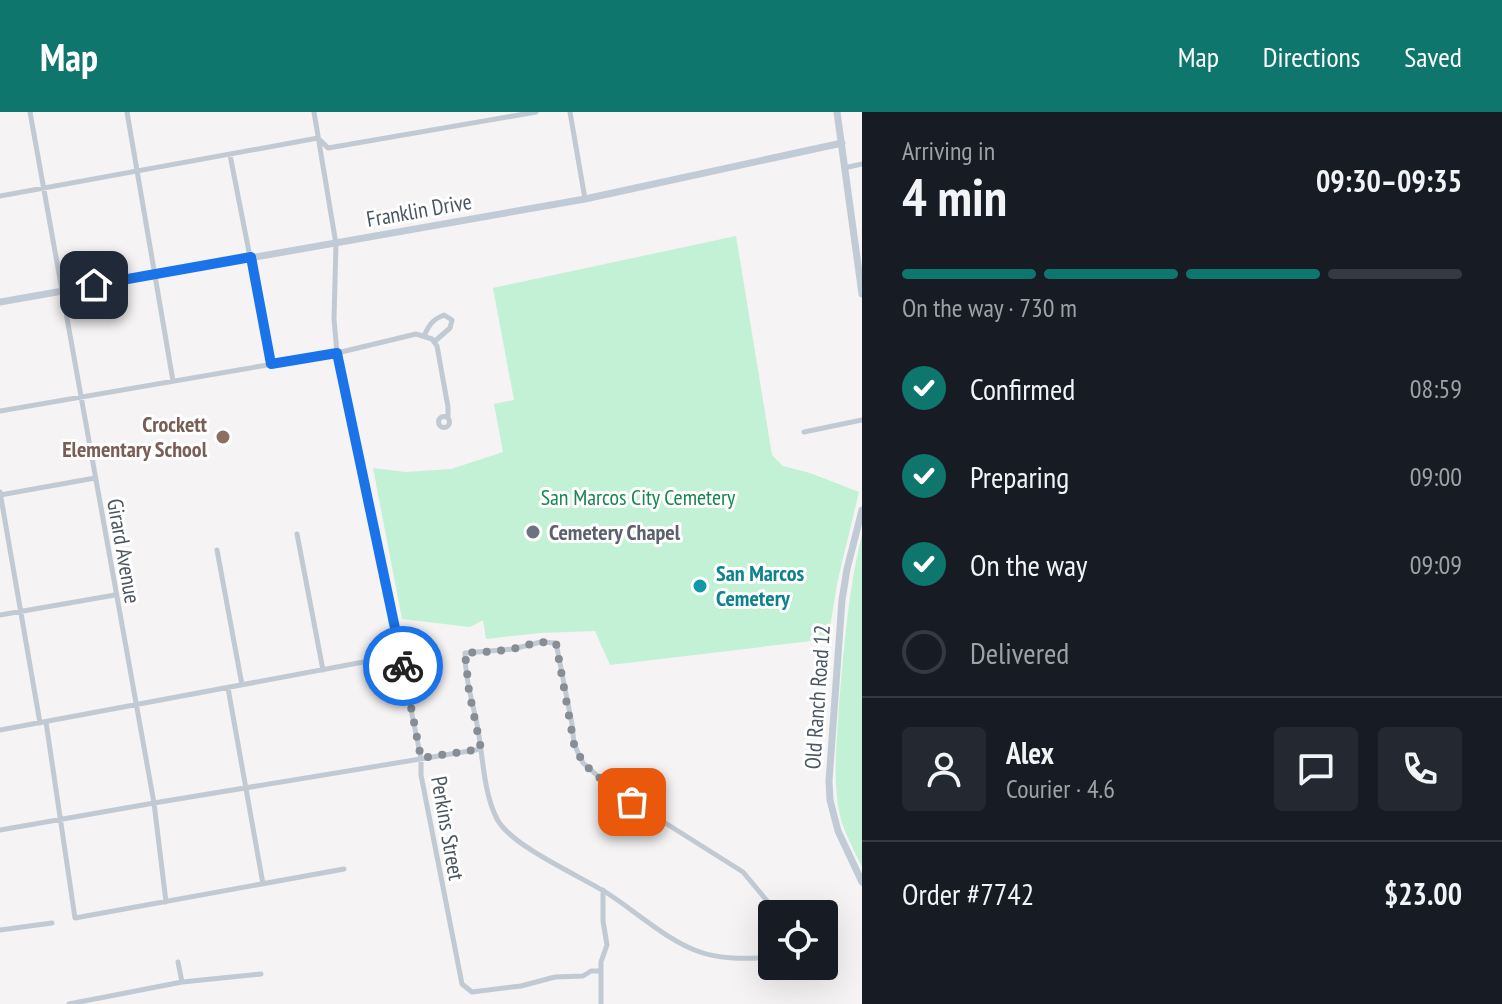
<!DOCTYPE html>
<meta charset="utf-8">
<style>
:root{--surface:#171b24;--page:#242831;--text:#f1f3f6;--muted:#9ea1a6;--line:#363941;--accent:#0f766e}
body{margin:0;font-family:"PT Sans Narrow",sans-serif;background:var(--page);color:var(--text);height:100vh;display:flex;flex-direction:column;font-size:30px;white-space:nowrap}
*{box-sizing:border-box;margin:0}
p{font-size:26px;color:var(--muted)}
.icon{flex:none;width:44px;height:44px;fill:none;stroke:currentColor;stroke-width:2;stroke-linecap:round;stroke-linejoin:round}
.map{position:relative;flex:1;overflow:hidden}
.side{display:flex;flex-direction:column;background:var(--surface);width:640px}
.side>*{flex:none}
.fabs{position:absolute;left:758px;top:788px;display:grid;gap:16px}
.fabs a{display:grid;place-items:center;width:80px;height:80px;border-radius:8px;background:var(--surface);box-shadow:0 8px 32px #0002;font-size:40px}
.pin{position:absolute;display:grid;place-items:center;width:68px;height:68px;color:#fff;margin:-34px;border-radius:16px;box-shadow:0 4px 12px #0006}
.courier{position:absolute;display:grid;place-items:center;width:80px;height:80px;margin:-40px;border:6px solid #1a73e8;border-radius:50%;background:#fff;color:#222;box-shadow:0 2px 10px #0007}
.head em{font-style:normal;font-weight:700}
.head div{display:flex;flex-direction:column-reverse}
.head{display:flex;align-items:center;justify-content:space-between;height:136px;padding:0 40px}
h1{font-size:52px;font-weight:700;line-height:60px}
.bar{display:grid;grid-template-columns:repeat(4,1fr);gap:12px 8px;align-content:center;height:96px;padding:0 40px}
.bar i{height:10px;border-radius:6px;background:var(--line)}
.bar .selected{background:var(--accent)}
.bar p{grid-column:span 4}
.line{display:flex;align-items:center;gap:20px;padding:0 40px;border-top:2px solid var(--line)}
.line div{flex:1}
.round{display:grid;place-items:center;flex:none;width:84px;height:84px;border-radius:8px;background:var(--page)}
ol{padding:0 40px;list-style:none}
li{display:flex;align-items:center;gap:24px;height:88px}
li p{margin-inline-start:auto}
li .icon{padding:8px;border-radius:50%;background:var(--accent);color:#fff;stroke-width:4}
li:last-child{color:var(--muted)}
li i{width:44px;height:44px;border:4px solid var(--line);border-radius:50%}
header{display:flex;align-items:center;gap:48px;box-sizing:border-box;height:112px;padding:0 40px;background:var(--accent);color:#fff}
header strong{font-size:38px}
nav{display:flex;gap:44px;margin-inline-start:auto;font-size:28px}
main{display:flex;flex:1;min-height:0}
.map>svg:first-child{display:block}
</style>
<header>
<strong>Map</strong>
<nav><a>Map</a><a>Directions</a><a>Saved</a></nav>
</header>
<main>
<div class="map">
<svg width="862" height="892" viewBox="0 0 862 892">
<rect width="100%" height="100%" fill="#f5f3f3"/>
<!-- green -->
<path fill="#c3f1d5" d="M 736,124 L 772,343 L 783,354 L 810,361 L 859,380 L 838,467 L 828,527 L 610,553 L 595,519 L 540,521 L 486,527 L 483,508 L 470,515 L 402,507 L 373,356 L 406,360 L 451,357 L 503,340 L 494,292 L 514,288 L 493,176 Z
M 862,422 L 862,755 C 854,738 845,722 840,704 C 832,668 837,630 839,593 C 844,535 848,480 862,422 Z"/>
<g fill="none" stroke-linecap="round" stroke-linejoin="round">
<!-- street -->
<path stroke="#c1cad2" stroke-width="5" d="M 30,0 L 154,691 L 166,790
M 127,0 L 173,269
M 314,0 L 336,132 L 334,207 L 337,241 L 421,646 L 421,663 L 462,872 L 472,880 L 521,874 L 555,865 L 583,864 L 591,859 L 601,859
M 570,0 L 585,87
M 230,43 L 271,252
M 844,56 L 862,52
M 0,84 L 318,26 L 328,36 L 536,0
M 424,224 C 429,213 433,207 444,203 L 452,208 L 450,216 L 434,230
M 0,299 L 337,241 L 416,222 L 432,227 L 437,234 L 448,295 L 448,306
M438.5 310a5.5 5.5 0 1 1 11 0a5.5 5.5 0 1 1-11 0Z
M 804,320 L 862,308
M 0,380 L 40,611
M 0,383 L 95,366
M 297,422 L 323,558
M 217,438 L 242,573
M 0,503 L 115,483
M 228,576 L 263,772
M 46,610 L 75,806 L 344,757
M 0,618 L 401,543
M 0,718 L 154,691 L 481,637
M 0,818 L 52,811
M 772,846 C 749,846 722,848 700,840 C 666,828 637,800 607,781 C 580,764 511,734 497,707 C 483,680 483,642 477,612 C 472,588 465,566 465,541 L 513,537 L 541,530 L 556,531 L 572,612 L 574,632 L 583,651 L 609,674 L 632,690 L 743,760 L 778,802
M 178,850 L 182,870
M 69,892 L 182,870 L 261,862
M 601,892 L 601,850 L 607,833 L 603,809 L 603,778"/>
<!-- secondary -->
<path stroke="#c1cbd6" stroke-width="7" d="M 837,0 L 862,182
M 0,190 L 585,87 L 842,31
M 862,398 L 847,457 L 842,488 L 829,669 L 830,688 L 838,719 L 862,770"/>
</g>
<g fill="none" stroke-linecap="round" stroke-linejoin="round">
<!-- done -->
<path stroke="#868d94" stroke-width="8" stroke-dasharray="0 14.4" d="M 403,554 L 421,646 L 481,637 L 469,579 L 465,541 C 480,540 496,540 511,537 C 529,534 536,528 556,531 L 574,632 L 583,651 L 609,674 L 632,690"/>
<!-- route -->
<path stroke="#1a73e8" stroke-width="10" d="M 94,173 L 251,145 L 271,252 L 337,241 L 403,554"/>
</g>
<!-- markers -->
<circle fill="#8d6e63" stroke="#fff" stroke-width="3" cx="223" cy="325" r="8"/>
<circle fill="#6b7280" stroke="#fff" stroke-width="3" cx="533" cy="420" r="8"/>
<circle fill="#0f9aa8" stroke="#fff" stroke-width="3" cx="700" cy="474" r="8"/>
<g text-anchor="middle" dominant-baseline="central" stroke-width="6" stroke-linejoin="round" paint-order="stroke">
<!-- street labels -->
<g font-size="22" fill="#4a5661" stroke="#fff">
<text transform="translate(419 98) rotate(-10)">Franklin Drive</text>
<text transform="translate(124 439) rotate(80)">Girard Avenue</text>
<text transform="translate(817 585) rotate(-86)">Old Ranch Road 12</text>
<text transform="translate(448 716) rotate(80)">Perkins Street</text>
</g>
<!-- education labels -->
<g font-size="22" font-weight="bold" fill="#785e54" stroke="#fff" text-anchor="end">
<text x="207" y="312">Crockett<tspan x="207" dy="25">Elementary School</tspan></text>
</g>
<!-- park labels -->
<g font-size="22" fill="#17864f" stroke="#fff">
<text x="638" y="385">San Marcos City Cemetery</text>
</g>
<!-- worship labels -->
<g font-size="22" font-weight="bold" fill="#5b616d" stroke="#fff" text-anchor="start">
<text x="549" y="420">Cemetery Chapel</text>
</g>
<!-- culture labels -->
<g font-size="22" font-weight="bold" fill="#0d838f" stroke="#fff" text-anchor="start">
<text x="716" y="461">San Marcos<tspan x="716" dy="25">Cemetery</tspan></text>
</g>
</g>
</svg>
<div class="fabs">
<a><svg class="icon" aria-label="locate" viewBox="0 0 24 24"><circle cx="12" cy="12" r="6"/><path d="M12 2v4M12 18v4M2 12h4M18 12h4"/></svg></a>
</div>
<div class="pin" style="left:632px;top:690px;background:#ea580c"><svg class="icon" aria-label="bag" viewBox="0 0 24 24"><path d="M5 8h14l-1 12H6zM9 8a3 3 0 0 1 6 0"/></svg></div>
<div class="pin" style="left:94px;top:173px;background:#1f2937"><svg class="icon" aria-label="home" viewBox="0 0 24 24"><path d="M3 11l9-7 9 7M6 9v11h12V9"/></svg></div>
<div class="courier" style="left:403px;top:554px"><svg class="icon" aria-label="bike" viewBox="0 0 24 24"><circle cx="6" cy="16" r="4"/><circle cx="18" cy="16" r="4"/><path d="M6 16l4-8h5l3 8M10 8l3 8H6M13 5h3"/></svg></div>
</div>
<section class="side">
<div class="head"><div><h1>4 min</h1><p>Arriving in</p></div><em>09:30–09:35</em></div>
<div class="bar"><i class="selected"></i><i class="selected"></i><i class="selected"></i><i></i><p>On the way · 730 m</p></div>
<ol>
<li><svg class="icon" aria-label="check" viewBox="0 0 24 24"><path d="M5 12l5 5 9-10"/></svg>Confirmed<p>08:59</p></li>
<li><svg class="icon" aria-label="check" viewBox="0 0 24 24"><path d="M5 12l5 5 9-10"/></svg>Preparing<p>09:00</p></li>
<li><svg class="icon" aria-label="check" viewBox="0 0 24 24"><path d="M5 12l5 5 9-10"/></svg>On the way<p>09:09</p></li>
<li><i></i>Delivered</li>
</ol>
<div class="line" style="height:144px"><a class="round"><svg class="icon" aria-label="person" viewBox="0 0 24 24"><circle cx="12" cy="8" r="4"/><path d="M4 21q1-7 8-7t8 7"/></svg></a><div><b>Alex</b><p>Courier · 4.6</p></div><a class="round"><svg class="icon" aria-label="chat" viewBox="0 0 24 24"><path d="M4 5h16v11H9l-5 4z"/></svg></a><a class="round"><svg class="icon" aria-label="phone" viewBox="0 0 24 24"><path d="M5 4h4l2 5-3 2q2 4 5 5l2-3 5 2v4C11 20 4 13 5 4z"/></svg></a></div>
<div class="line" style="height:104px"><div>Order #7742</div><b>$23.00</b></div>
</section>
</main>
